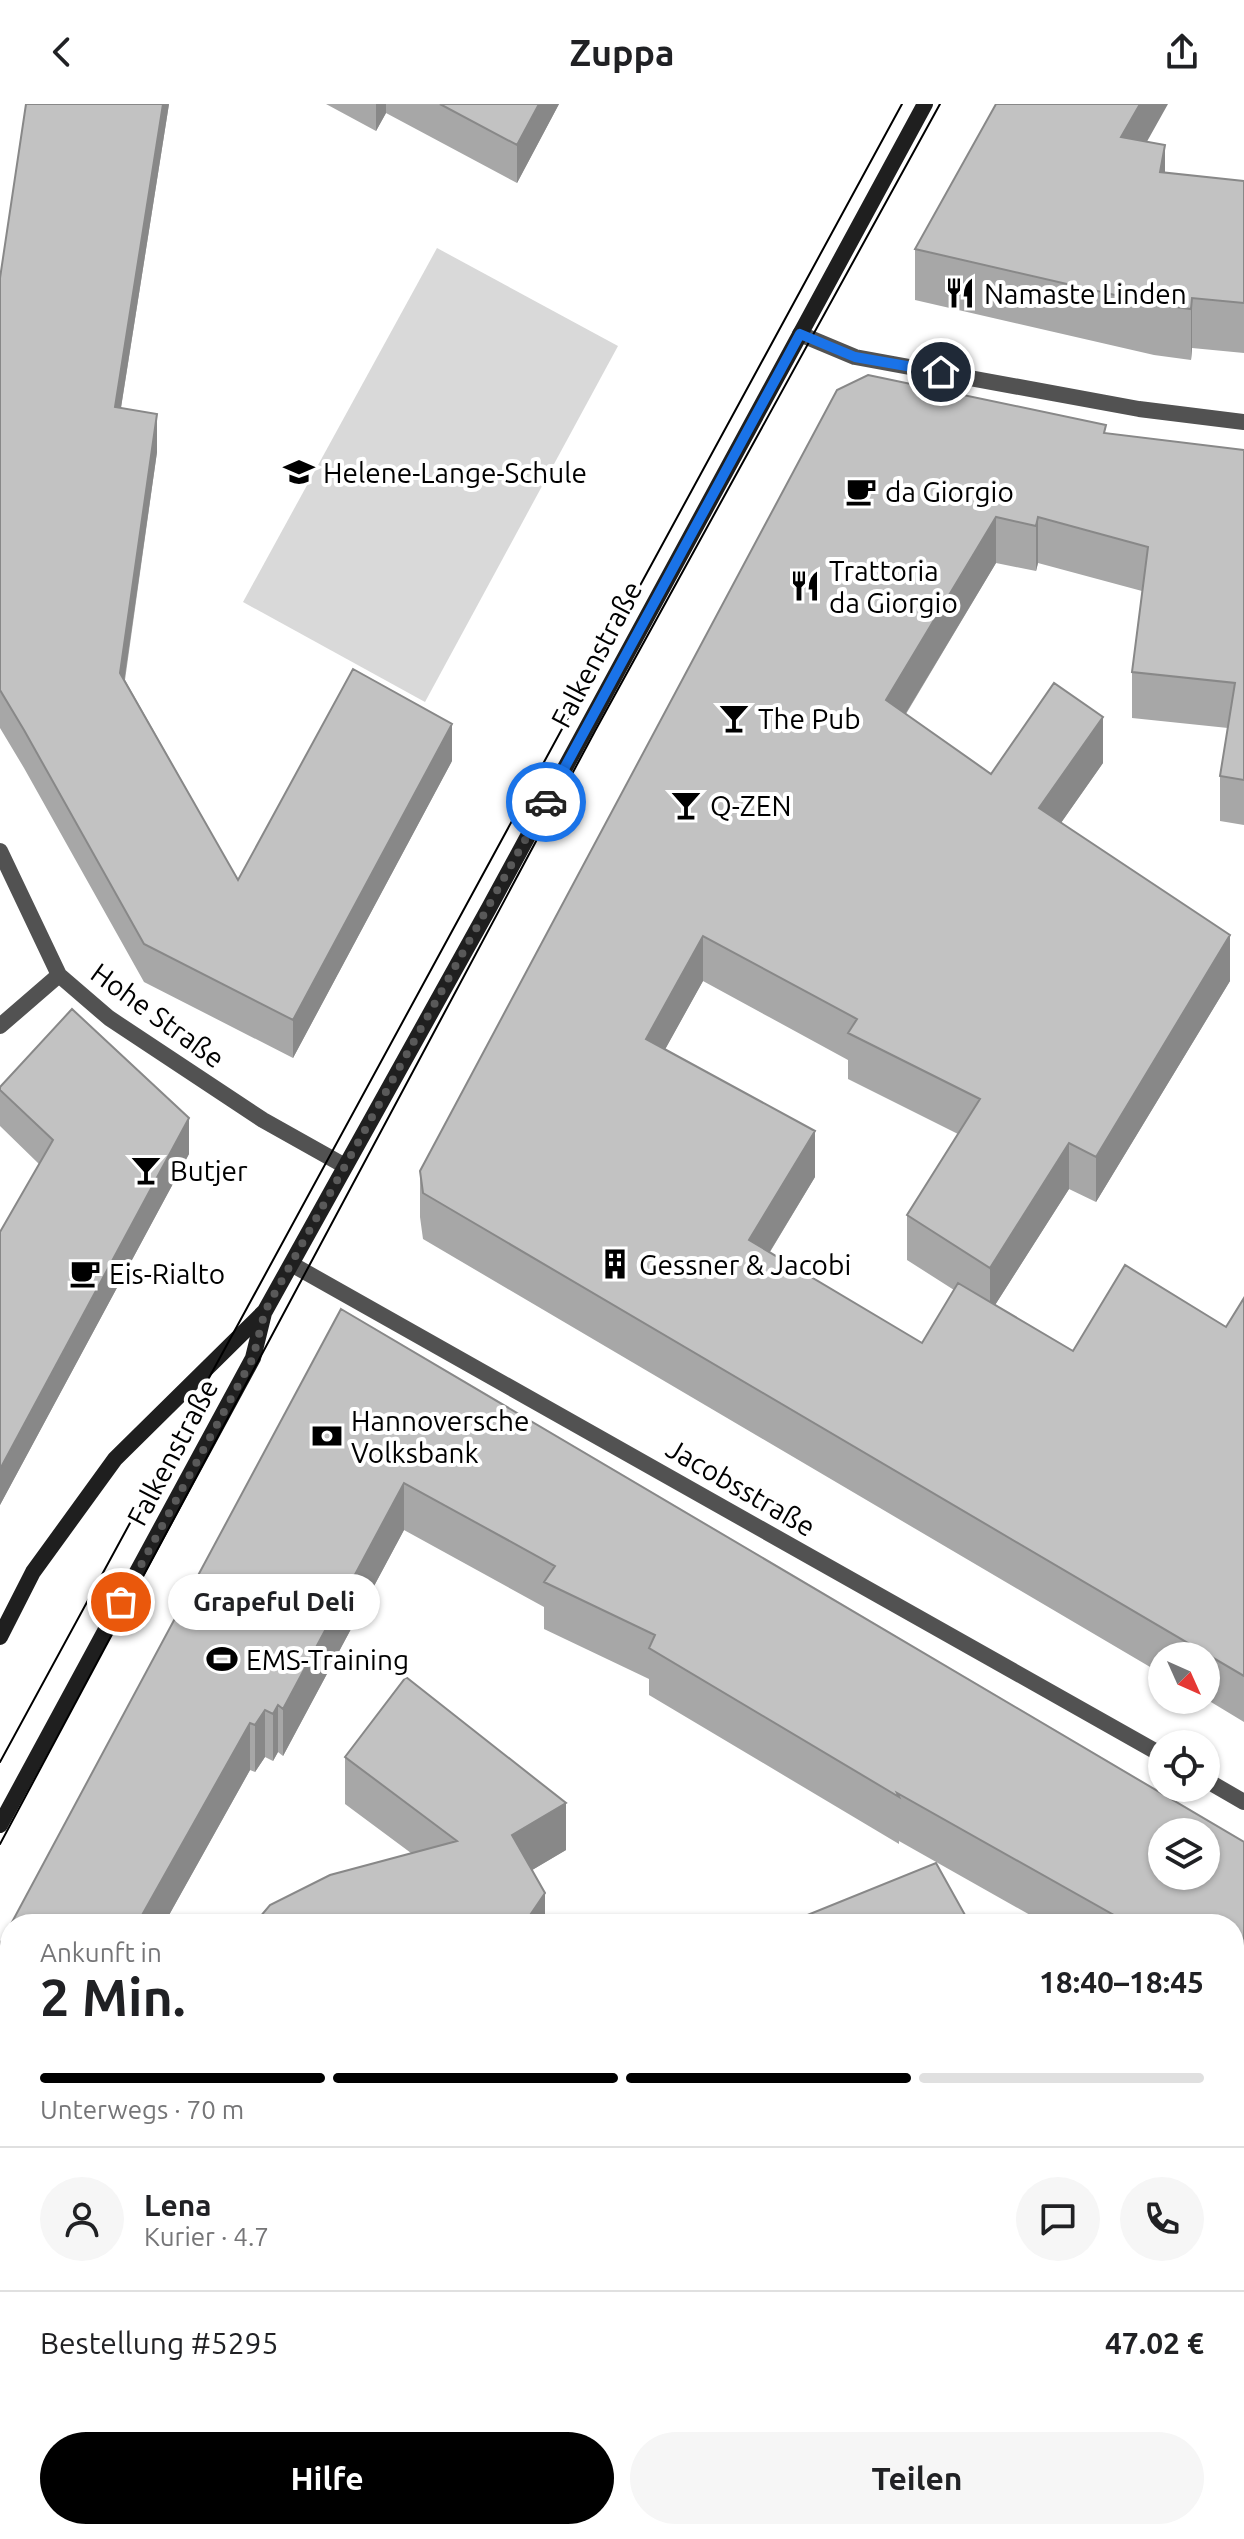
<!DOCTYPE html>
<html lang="de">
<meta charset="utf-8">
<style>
:root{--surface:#fff;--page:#f6f6f6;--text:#202124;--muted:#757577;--line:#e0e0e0;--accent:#000}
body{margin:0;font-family:Ubuntu,sans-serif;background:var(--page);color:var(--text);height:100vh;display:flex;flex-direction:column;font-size:30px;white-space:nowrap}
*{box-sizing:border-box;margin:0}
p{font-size:26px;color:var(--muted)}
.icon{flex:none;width:44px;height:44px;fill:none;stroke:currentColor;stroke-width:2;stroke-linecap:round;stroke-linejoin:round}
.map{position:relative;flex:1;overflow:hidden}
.details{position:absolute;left:0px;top:1810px;width:1244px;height:626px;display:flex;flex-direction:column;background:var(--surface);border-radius:32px 32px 0 0;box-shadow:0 2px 6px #0004}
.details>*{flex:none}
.needle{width:52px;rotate:135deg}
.buttons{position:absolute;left:1148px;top:1538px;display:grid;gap:16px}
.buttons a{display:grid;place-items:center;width:72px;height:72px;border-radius:50%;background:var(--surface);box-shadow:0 2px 6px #0004;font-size:40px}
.pin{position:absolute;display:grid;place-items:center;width:68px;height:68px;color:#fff;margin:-34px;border:4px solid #fff;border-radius:50%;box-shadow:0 2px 8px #0007}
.courier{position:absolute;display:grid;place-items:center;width:80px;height:80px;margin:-40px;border:6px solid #1a73e8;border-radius:50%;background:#fff;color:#222;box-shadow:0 2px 10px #0007}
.bubble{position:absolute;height:56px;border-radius:28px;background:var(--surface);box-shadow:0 2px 6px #0004;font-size:26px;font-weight:700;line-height:56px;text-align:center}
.overview em{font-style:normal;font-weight:700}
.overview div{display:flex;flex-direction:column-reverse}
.overview{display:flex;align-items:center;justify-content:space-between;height:136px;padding:0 40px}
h1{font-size:52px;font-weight:700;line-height:60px}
.bar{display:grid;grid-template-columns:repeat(4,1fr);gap:12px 8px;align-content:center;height:96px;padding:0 40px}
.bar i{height:10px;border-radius:6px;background:var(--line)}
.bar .active{background:var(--accent)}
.bar p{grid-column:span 4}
.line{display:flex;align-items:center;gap:20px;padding:0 40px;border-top:2px solid var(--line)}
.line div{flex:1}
.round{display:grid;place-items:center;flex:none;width:84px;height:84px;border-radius:42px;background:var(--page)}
.action{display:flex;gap:16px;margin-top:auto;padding:16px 40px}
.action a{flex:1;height:92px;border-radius:48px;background:var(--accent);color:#fff;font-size:32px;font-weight:700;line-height:92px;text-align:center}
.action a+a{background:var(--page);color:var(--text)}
header{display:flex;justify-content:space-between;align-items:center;height:104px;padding:0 40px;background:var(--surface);font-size:36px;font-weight:700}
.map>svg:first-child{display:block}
</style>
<header><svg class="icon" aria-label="back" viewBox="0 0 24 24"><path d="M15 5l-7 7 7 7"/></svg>Zuppa<svg class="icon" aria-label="share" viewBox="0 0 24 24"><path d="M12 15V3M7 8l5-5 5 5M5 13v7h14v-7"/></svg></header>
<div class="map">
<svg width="1244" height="2435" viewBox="0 0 1244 2435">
<rect width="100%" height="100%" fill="#fff"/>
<!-- green -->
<path fill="#d9d9d9" d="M 437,144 L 618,242 L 425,598 L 243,498 Z"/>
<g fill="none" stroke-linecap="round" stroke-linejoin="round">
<!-- street -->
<path stroke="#525252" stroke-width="16" d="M 800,230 L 855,253 L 1139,305 L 1244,318
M 0,747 L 59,871 L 109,914 L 263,1016 L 345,1062
M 0,922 L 59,871
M 293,1161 L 1162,1651
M 1206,1676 L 1244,1698
M 1234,2094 L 1244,2088
M 659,2435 L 674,2426"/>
<!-- secondary -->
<path stroke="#1f1f1f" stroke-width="16" d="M 0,1533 L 33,1468 L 115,1355 L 265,1207 L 489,804 L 925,0
M 0,1721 L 253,1254 L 264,1209
M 0,2280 L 10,2291
M 69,2426 L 70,2435"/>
<!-- tram -->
<path stroke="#000" stroke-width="2" d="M 0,1658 L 902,0
M 0,1740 L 595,627 L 940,0
M 0,2408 L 9,2435"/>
</g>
<!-- wall -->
<path fill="#a7a7a7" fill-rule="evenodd" d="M 169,0 L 121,304 L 157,348 L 125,576 L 238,776 L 452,657 L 293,954 L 144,878 L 24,664 L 0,624 L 0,174 Z
M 326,0 L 559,0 L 517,79 L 386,9 L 376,27 Z
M 1147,38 L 1165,69 L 1244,77 L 1244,249 L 1192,244 L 1191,256 L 1154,251 L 915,196 L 915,145 Z
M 837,286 L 1106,330 L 1244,346 L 1244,721 L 1220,717 L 1220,672 L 1228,624 L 1132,614 L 1132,568 L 1142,487 L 1038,459 L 1036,467 L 996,459 L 906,610 L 991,670 L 1103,659 L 1061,719 L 1230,877 L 1096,1098 L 1069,1085 L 995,1201 L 1073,1247 L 1226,1223 L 1244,1194 L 1244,1618 L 1206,1595 L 1206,1552 L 1162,1552 L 1162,1570 L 423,1135 L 420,1113 L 420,1067 ZM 703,877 L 848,956 L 848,975 L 958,1030 L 907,1111 L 907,1156 L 954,1186 L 922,1239 L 770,1148 L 815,1073 L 665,945 Z
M 0,983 L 189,1050 L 0,1401 L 0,1128 L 39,1060 L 0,1022 Z
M 341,1205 L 1244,1738 L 1244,1969 L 1234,1975 L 1234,1820 L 1046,1820 L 899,1737 L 899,1740 L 649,1591 L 649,1575 L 544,1525 L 544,1503 L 404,1426 L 283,1652 L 278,1648 L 273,1657 L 265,1653 L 255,1668 L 250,1666 L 164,1820 L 11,1820 Z
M 345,1653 L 566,1746 L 532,1766 L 545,1820 L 411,1749 L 345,1700 Z
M 10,1821 L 10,2094 L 4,2104 L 0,2100 L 0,1840 Z
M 387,2426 L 462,2426 L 446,2435 L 399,2435 Z
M 718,2426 L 1084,2426 L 1069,2435 L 703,2435 Z"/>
<!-- shaded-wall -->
<path fill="#888" d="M 163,0 L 169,0 L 115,341 L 115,303 Z
M 376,0 L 386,0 L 386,9 L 376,27 Z
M 539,0 L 559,0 L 517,79 L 517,41 Z
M 1140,0 L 1168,0 L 1121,84 L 1121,33 Z
M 1165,41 L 1165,92 L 1160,68 Z
M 1192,194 L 1192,244 L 1191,256 L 1191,205 Z
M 157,310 L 157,348 L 120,606 L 120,569 Z
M 996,413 L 996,459 L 886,642 L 886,596 Z
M 1038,413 L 1038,459 L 1036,467 L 1036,422 Z
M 1103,613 L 1103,659 L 1039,750 L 1039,704 Z
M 452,620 L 452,657 L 293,954 L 293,916 Z
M 1230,831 L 1230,877 L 1096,1098 L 1096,1053 Z
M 703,832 L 703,877 L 646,980 L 646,935 Z
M 189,1014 L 189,1050 L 0,1401 L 0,1365 Z
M 815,1027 L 815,1073 L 749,1182 L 749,1136 Z
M 1069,1039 L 1069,1085 L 990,1209 L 990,1164 Z
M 404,1379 L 404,1426 L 283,1652 L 283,1605 Z
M 278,1601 L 278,1648 L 273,1657 L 273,1610 Z
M 265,1606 L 265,1653 L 255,1668 L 255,1621 Z
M 250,1619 L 250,1666 L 164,1820 L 137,1820 Z
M 566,1699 L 566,1746 L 512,1778 L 512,1731 Z
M 545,1789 L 545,1820 L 524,1820 Z
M 1244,1922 L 1244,1969 L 1234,1975 L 1234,1928 Z
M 10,2047 L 10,2094 L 4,2104 L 4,2057 Z
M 1244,2262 L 1244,2312 L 1234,2318 L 1234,2269 Z
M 420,2426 L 462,2426 L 446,2435 L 420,2435 Z
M 972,2426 L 1014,2426 L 1014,2435 L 957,2435 Z
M 1021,2426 L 1084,2426 L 1069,2435 L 1021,2435 Z"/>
<!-- building -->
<path fill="#c2c2c2" stroke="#888" stroke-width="2" fill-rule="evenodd" d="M 26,0 L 163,0 L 115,303 L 157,310 L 120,569 L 238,776 L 353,565 L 452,620 L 293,916 L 144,840 L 24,626 L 0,586 L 0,174 Z
M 440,0 L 539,0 L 517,41 Z
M 996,0 L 1140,0 L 1121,33 L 1165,41 L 1160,68 L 1244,77 L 1244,199 L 1192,194 L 1191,205 L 1154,200 L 915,145 Z
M 868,271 L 1106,321 L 1104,329 L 1244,346 L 1244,676 L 1220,672 L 1235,579 L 1132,568 L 1148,443 L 1038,413 L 1036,422 L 996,413 L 886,596 L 991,670 L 1054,579 L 1103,613 L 1039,704 L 1230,831 L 1096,1053 L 1069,1039 L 990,1164 L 907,1111 L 980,995 L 848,929 L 857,915 L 703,832 L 646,935 L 815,1027 L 749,1136 L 922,1239 L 958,1179 L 1073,1247 L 1125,1161 L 1226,1223 L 1244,1194 L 1244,1572 L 423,1089 L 420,1067 L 837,286 Z
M 72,905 L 189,1014 L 0,1365 L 0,1128 L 53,1036 L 0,986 L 0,983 Z
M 341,1205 L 1244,1738 L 1244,1922 L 1234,1928 L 1234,1820 L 1130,1820 L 897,1689 L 899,1693 L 649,1544 L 655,1531 L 544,1478 L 555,1462 L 404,1379 L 283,1605 L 278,1601 L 273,1610 L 265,1606 L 255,1621 L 250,1619 L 137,1820 L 11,1820 ZM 1162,1728 L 1206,1728 L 1206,1772 L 1162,1772 Z
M 406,1573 L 566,1699 L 512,1731 L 545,1789 L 524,1820 L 254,1820 L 270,1801 L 330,1771 L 457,1737 L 345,1653 Z
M 936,1759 L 970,1820 L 804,1820 L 800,1814 Z
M 10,1821 L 10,2047 L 4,2057 L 0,2053 L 0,1840 Z
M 1244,2119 L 1244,2262 L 1234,2269 L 1234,2125 Z
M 718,2426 L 972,2426 L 957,2435 L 703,2435 Z"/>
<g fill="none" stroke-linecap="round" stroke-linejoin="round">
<!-- done -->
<path stroke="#595959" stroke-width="8" stroke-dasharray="0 14.4" d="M 121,1498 L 253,1254 L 265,1207 L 546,698"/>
<!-- route -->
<path stroke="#1a73e8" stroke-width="10" d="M 546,698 L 800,230 L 855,253 L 941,268"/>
</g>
<!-- icons -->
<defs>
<g id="restaurant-bare" transform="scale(2.4)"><path d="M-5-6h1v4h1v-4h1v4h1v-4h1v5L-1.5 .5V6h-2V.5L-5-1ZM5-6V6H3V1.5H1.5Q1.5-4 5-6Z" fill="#000" stroke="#fff" stroke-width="2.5" paint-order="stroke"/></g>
<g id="school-bare" transform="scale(2.4)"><path d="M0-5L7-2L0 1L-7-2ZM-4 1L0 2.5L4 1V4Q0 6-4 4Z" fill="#000" stroke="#fff" stroke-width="2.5" paint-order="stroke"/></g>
<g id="cafe-bare" transform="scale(2.4)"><path d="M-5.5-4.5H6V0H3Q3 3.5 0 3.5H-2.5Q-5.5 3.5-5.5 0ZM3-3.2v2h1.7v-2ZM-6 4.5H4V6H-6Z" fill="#000" stroke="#fff" stroke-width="2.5" paint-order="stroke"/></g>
<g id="bar-bare" transform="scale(2.4)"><path d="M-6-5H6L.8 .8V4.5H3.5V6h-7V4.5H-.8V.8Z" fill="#000" stroke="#fff" stroke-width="2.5" paint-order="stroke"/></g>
<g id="building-bare" transform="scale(2.4)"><path d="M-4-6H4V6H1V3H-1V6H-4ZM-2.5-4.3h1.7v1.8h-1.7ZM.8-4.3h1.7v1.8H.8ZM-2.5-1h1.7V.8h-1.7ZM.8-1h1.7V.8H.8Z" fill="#000" stroke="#fff" stroke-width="2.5" paint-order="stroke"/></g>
<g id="bank-bare" transform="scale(2.4)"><path d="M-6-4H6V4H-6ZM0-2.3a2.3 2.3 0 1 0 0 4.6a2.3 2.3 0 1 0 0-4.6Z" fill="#000" stroke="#fff" stroke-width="2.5" paint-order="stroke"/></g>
<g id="stadium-bare" transform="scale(2.4)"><path d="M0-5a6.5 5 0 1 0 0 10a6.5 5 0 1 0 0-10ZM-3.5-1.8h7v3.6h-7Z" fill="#000" stroke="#fff" stroke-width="2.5" paint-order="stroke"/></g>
</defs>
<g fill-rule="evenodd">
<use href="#restaurant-bare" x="960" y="189"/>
<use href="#school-bare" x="299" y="368"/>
<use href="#cafe-bare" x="861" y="387"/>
<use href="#restaurant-bare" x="805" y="482"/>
<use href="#bar-bare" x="734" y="614"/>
<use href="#bar-bare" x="686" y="701"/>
<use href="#bar-bare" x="146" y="1066"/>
<use href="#building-bare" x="615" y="1160"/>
<use href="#cafe-bare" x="85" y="1169"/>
<use href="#bank-bare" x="327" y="1332"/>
<use href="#stadium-bare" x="222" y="1555"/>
</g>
<g text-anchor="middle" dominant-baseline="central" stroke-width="8" stroke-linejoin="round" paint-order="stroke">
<!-- poi labels -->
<g font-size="28" fill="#000" stroke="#fff" text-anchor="start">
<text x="984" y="189">Namaste Linden</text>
<text x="323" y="368">Helene-Lange-Schule</text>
<text x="885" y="387">da Giorgio</text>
<text x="829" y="466">Trattoria<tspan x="829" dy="32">da Giorgio</tspan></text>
<text x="758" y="614">The Pub</text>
<text x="710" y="701">Q-ZEN</text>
<text x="170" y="1066">Butjer</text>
<text x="639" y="1160">Gessner &amp; Jacobi</text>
<text x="109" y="1169">Eis-Rialto</text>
<text x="351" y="1316">Hannoversche<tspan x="351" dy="32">Volksbank</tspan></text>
<text x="246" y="1555">EMS-Training</text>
</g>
<!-- street labels -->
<g font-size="28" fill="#000" stroke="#fff">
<text transform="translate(596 550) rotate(-62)">Falkenstraße</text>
<text transform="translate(158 911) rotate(36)">Hohe Straße</text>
<text transform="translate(172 1348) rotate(-62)">Falkenstraße</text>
<text transform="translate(741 1383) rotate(30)">Jacobsstraße</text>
</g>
</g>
</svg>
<div class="buttons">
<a><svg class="needle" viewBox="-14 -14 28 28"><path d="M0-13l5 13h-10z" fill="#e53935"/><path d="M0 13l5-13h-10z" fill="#757577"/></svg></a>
<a><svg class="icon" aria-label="locate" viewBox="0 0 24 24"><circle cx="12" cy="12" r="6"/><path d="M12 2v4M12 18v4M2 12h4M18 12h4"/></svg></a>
<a><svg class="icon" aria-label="layers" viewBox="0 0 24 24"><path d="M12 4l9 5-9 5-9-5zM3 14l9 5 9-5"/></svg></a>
</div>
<div class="pin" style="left:121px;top:1498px;background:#ea580c"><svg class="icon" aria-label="bag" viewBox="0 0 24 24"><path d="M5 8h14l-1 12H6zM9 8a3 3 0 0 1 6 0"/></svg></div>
<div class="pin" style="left:941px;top:268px;background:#1f2937"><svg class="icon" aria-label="home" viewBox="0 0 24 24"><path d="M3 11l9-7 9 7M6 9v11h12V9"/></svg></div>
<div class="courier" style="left:546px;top:698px"><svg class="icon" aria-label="car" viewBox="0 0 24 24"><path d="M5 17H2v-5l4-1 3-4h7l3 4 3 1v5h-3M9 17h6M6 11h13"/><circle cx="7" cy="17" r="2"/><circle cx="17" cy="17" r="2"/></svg></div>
<div class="bubble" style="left:168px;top:1470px;width:212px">Grapeful Deli</div>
<section class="details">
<div class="overview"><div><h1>2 Min.</h1><p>Ankunft in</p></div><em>18:40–18:45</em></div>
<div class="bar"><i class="active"></i><i class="active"></i><i class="active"></i><i></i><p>Unterwegs · 70 m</p></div>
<div class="line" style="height:144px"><a class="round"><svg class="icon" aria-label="person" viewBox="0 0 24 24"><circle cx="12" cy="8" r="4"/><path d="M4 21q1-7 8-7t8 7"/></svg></a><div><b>Lena</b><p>Kurier · 4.7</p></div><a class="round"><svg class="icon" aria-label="chat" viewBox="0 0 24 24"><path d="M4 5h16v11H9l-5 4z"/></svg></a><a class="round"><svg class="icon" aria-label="phone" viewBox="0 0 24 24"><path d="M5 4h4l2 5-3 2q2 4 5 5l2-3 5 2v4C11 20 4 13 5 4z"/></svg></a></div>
<div class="line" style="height:104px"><div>Bestellung #5295</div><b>47.02 €</b></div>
<div class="action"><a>Hilfe</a><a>Teilen</a></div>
</section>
</div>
